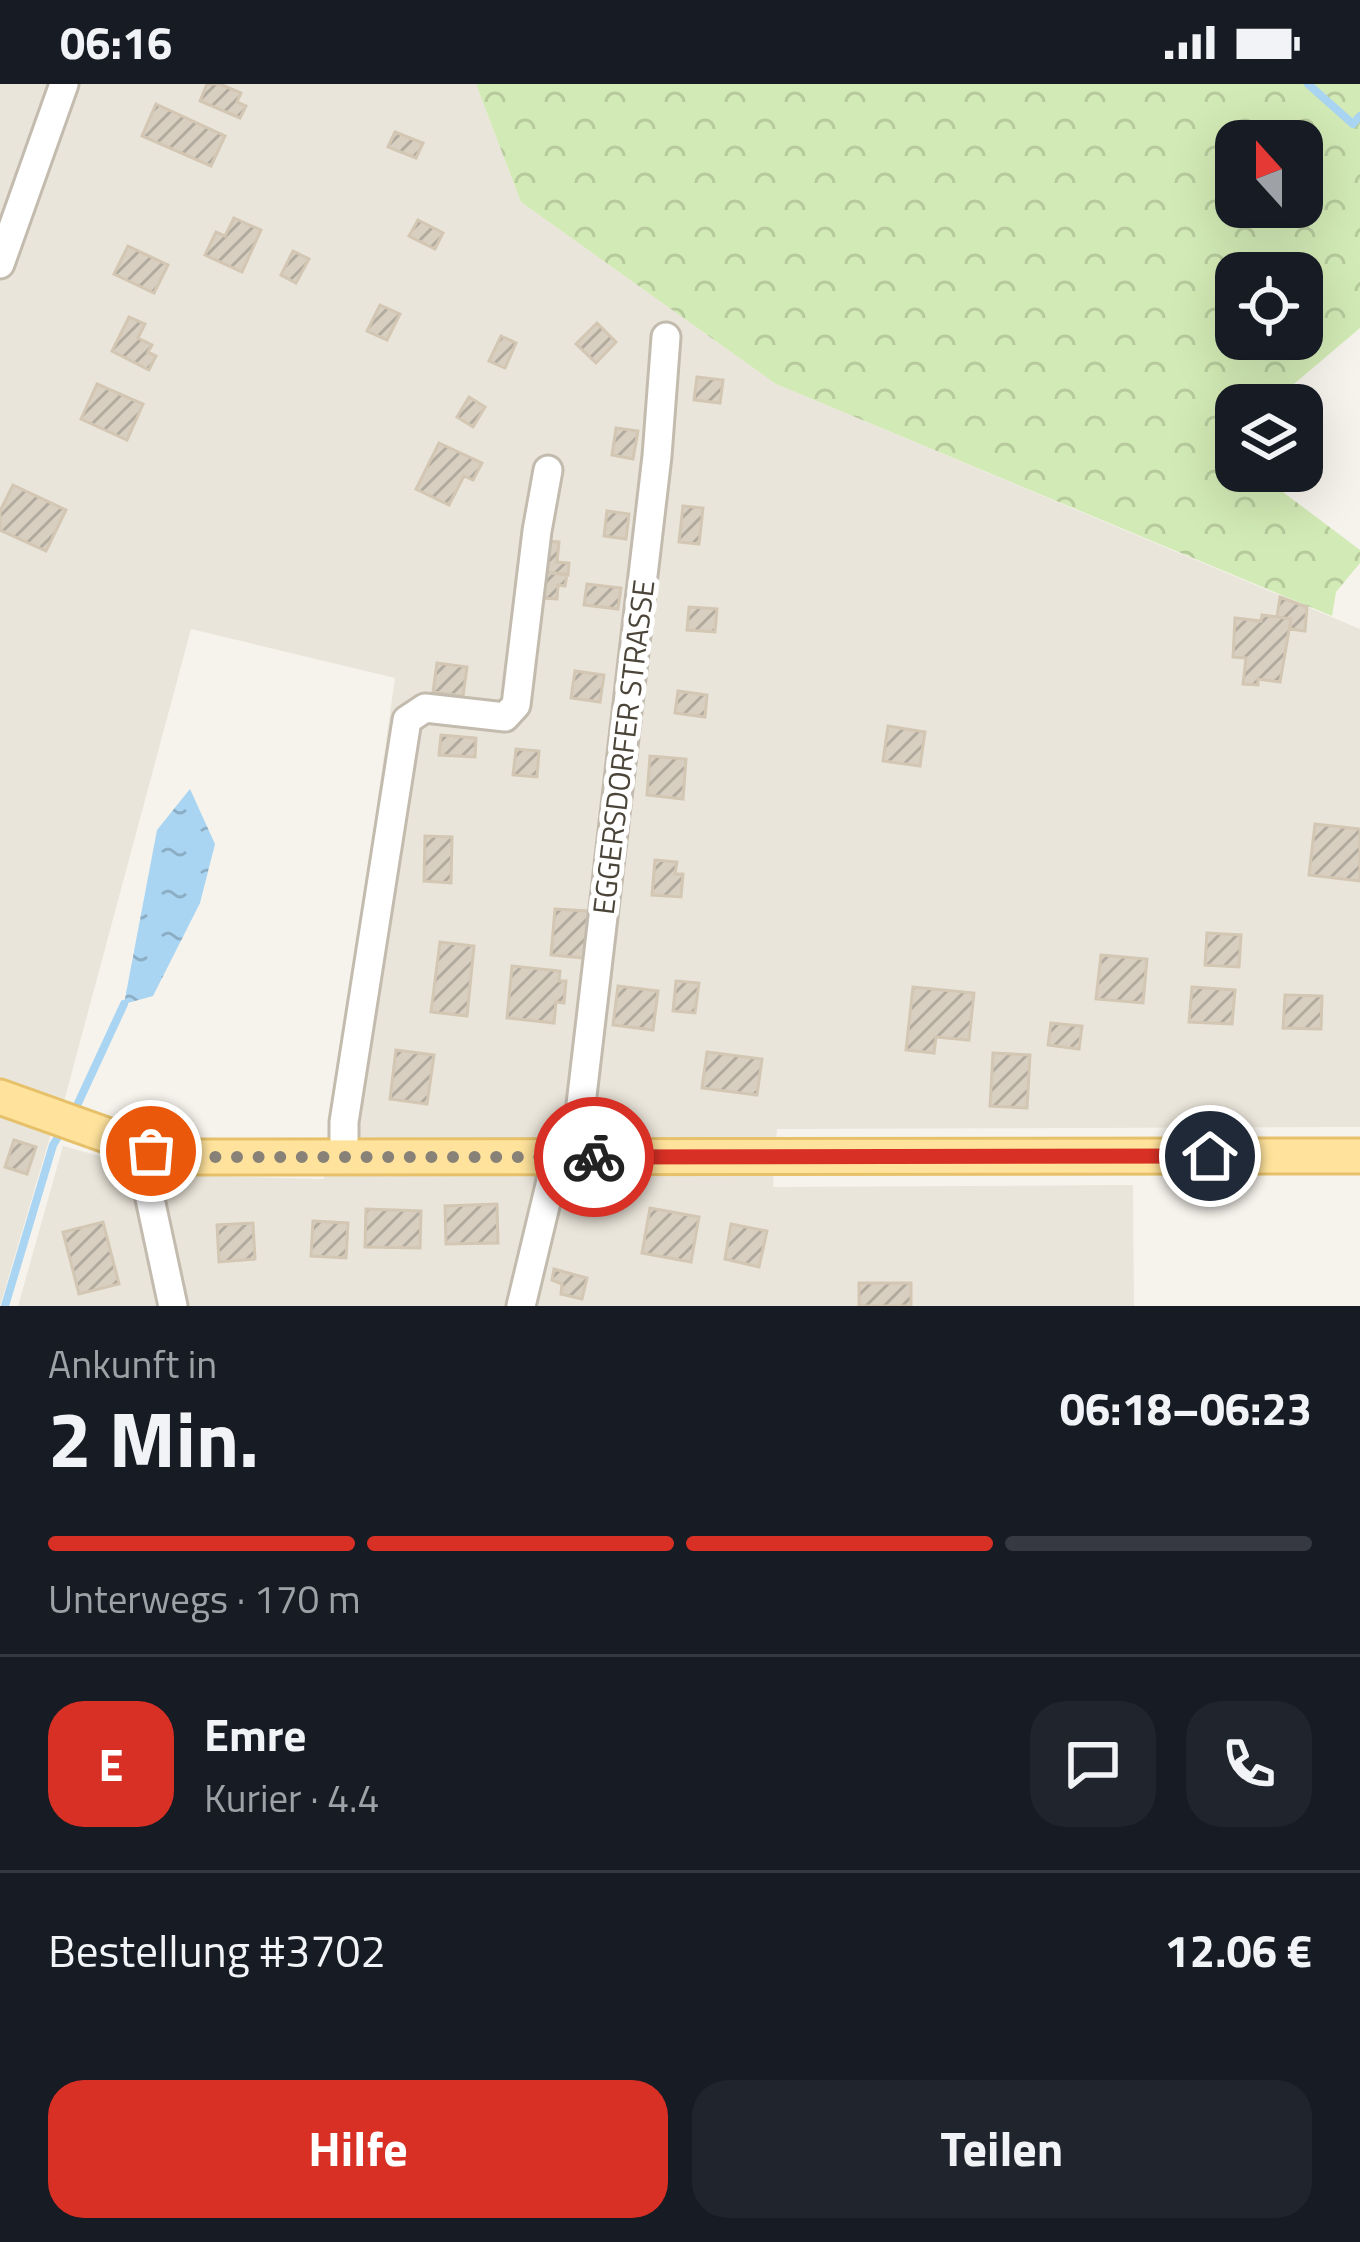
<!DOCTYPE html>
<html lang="de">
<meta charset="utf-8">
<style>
:root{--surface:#171b24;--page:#20242c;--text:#f1f3f6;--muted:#9ea1a6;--line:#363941;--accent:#d93025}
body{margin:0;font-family:"Titillium Web",sans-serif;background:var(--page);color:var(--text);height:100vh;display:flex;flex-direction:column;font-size:45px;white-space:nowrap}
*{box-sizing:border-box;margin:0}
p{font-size:39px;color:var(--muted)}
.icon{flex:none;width:66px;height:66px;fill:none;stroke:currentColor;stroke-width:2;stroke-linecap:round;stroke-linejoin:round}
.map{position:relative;height:1222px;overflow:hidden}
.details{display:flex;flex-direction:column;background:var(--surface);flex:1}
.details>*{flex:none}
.needle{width:78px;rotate:339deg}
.fabs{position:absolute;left:1215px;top:36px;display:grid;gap:24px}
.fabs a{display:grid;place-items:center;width:108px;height:108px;border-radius:24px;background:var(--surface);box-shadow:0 12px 48px #0002;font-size:60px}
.pin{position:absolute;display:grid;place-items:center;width:102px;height:102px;color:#fff;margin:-51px;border:6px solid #fff;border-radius:50%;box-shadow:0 3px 12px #0007}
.courier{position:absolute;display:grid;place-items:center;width:120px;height:120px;margin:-60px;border:9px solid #d93025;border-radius:50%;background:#fff;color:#222;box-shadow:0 3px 15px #0007}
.headline em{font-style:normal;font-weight:700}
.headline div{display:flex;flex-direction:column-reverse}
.headline{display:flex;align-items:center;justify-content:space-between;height:204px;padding:0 48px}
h1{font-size:78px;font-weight:700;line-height:90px}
.bar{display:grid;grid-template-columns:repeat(4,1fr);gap:18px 12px;align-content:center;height:144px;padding:0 48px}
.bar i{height:15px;border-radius:9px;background:var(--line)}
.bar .selected{background:var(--accent)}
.bar p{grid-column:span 4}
.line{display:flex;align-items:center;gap:30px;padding:0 48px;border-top:3px solid var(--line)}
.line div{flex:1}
.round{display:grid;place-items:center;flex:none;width:126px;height:126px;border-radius:36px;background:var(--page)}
.cta{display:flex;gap:24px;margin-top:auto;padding:24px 48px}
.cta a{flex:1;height:138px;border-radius:36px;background:var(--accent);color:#fff;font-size:48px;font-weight:700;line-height:138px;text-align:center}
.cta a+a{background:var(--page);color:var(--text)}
.status{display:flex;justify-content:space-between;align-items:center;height:84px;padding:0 60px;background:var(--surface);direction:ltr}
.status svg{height:33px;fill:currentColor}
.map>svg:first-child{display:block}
</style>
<div class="status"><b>06:16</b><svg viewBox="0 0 49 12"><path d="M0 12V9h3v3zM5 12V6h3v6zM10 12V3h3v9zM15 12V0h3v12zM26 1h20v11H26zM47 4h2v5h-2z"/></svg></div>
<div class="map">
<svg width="1360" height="1222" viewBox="0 0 1360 1222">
<defs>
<pattern id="forest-crowns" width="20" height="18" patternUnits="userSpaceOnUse" patternTransform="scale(3)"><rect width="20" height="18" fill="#d2eab5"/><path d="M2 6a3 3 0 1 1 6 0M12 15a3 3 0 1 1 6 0" fill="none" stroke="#b6ca9c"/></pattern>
<pattern id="water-ripples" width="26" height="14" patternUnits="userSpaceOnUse" patternTransform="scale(3)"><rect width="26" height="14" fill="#a9d4f2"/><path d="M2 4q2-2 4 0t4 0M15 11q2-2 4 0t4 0" fill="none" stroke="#8caec5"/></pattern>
<pattern id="building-hatch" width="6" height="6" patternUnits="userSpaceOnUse" patternTransform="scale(3)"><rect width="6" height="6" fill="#d8cfc1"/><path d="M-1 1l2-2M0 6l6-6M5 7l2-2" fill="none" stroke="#b1aa9e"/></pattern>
</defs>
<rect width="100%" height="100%" fill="#f6f3ec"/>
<!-- residential -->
<path fill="#eae5da" d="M 0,0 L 476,0 L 521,118 L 776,300 L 1360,545 L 1360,1043 L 777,1045 L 773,1103 L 1133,1101 L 1134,1222 L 18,1222 L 63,1062 L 168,1091 L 324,1095 L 395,594 L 191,545 L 59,1036 L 50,1053 L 0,1222 Z"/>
<!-- forest -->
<path fill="url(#forest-crowns)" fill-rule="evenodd" d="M 476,0 L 1360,0 L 1360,244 L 1269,321 L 1236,321 L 1236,387 L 1255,387 L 1360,466 L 1360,479 L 1336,508 L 1332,532 L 776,300 L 521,118 ZM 1236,57 L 1302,57 L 1302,123 L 1236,123 ZM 1236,189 L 1302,189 L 1302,255 L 1236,255 Z"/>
<!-- water -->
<path fill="url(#water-ripples)" d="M 190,705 L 215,760 L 200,819 L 153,912 L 124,920 L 157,746 Z"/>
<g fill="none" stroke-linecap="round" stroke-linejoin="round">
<!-- stream -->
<path stroke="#a9d4f2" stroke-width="8" d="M 1308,0 L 1353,40 L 1360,32
M 74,1028 L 124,920
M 5,1222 L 53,1061 L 63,1045"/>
</g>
<!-- building -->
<path fill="url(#building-hatch)" stroke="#d3c7b4" stroke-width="3" d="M 207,0 L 220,0 L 241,9 L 237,18 L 246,22 L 240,34 L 200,17 Z
M 156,20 L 225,52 L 211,82 L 142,52 Z
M 395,48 L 423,59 L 416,74 L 388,63 Z
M 234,134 L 261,146 L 242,188 L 205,171 L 216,148 L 225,152 Z
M 418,136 L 443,149 L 435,165 L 409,152 Z
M 128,162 L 168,181 L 154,209 L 114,190 Z
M 293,167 L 309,175 L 296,199 L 281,191 Z
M 380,221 L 400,230 L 387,256 L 367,247 Z
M 129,233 L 145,240 L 138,254 L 152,261 L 148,268 L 156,272 L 149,286 L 112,267 Z
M 597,239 L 616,258 L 596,279 L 576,260 Z
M 501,252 L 516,259 L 505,284 L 489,277 Z
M 697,293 L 723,296 L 720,319 L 694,316 Z
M 97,300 L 143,320 L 127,356 L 81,335 Z
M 469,313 L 485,323 L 473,343 L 457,333 Z
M 616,344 L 638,347 L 633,375 L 612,371 Z
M 439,359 L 482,379 L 473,396 L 464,392 L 449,421 L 416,405 Z
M 13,401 L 66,426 L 46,467 L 0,446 L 0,427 Z
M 683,422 L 703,424 L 699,460 L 679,458 Z
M 607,427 L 629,430 L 626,455 L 604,452 Z
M 544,457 L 559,458 L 557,478 L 569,479 L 568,491 L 541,488 Z
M 544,488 L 567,490 L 565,502 L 558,501 L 557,515 L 541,514 Z
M 587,500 L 621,504 L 618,525 L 584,521 Z
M 1280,513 L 1307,523 L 1305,547 L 1290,545 L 1291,535 L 1277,533 Z
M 689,523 L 717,525 L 715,548 L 687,546 Z
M 1262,531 L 1291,535 L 1280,598 L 1258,595 L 1258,601 L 1243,600 L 1246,574 L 1233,573 L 1235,534 L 1261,537 Z
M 437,579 L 467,583 L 463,612 L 433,608 Z
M 575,587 L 604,591 L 600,618 L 571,614 Z
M 678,607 L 707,611 L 705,633 L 675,629 Z
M 888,642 L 925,648 L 920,682 L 883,677 Z
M 441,651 L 476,654 L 475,673 L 439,671 Z
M 516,665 L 539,667 L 537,693 L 513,691 Z
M 650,672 L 686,675 L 683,715 L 647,711 Z
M 1315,740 L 1360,745 L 1360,797 L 1309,791 Z
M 425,752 L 452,753 L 451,799 L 424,797 Z
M 655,776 L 677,778 L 675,790 L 683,790 L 681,813 L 652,811 Z
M 555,825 L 588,827 L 584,874 L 551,871 Z
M 1207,849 L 1241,851 L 1239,883 L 1205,881 Z
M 440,858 L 474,862 L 467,932 L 431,928 Z
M 1101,871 L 1147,875 L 1143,919 L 1096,915 Z
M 512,882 L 560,887 L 559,897 L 566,897 L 564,919 L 556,918 L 554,939 L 507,934 Z
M 676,897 L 699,899 L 695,929 L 673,927 Z
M 618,902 L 658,907 L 653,946 L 613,941 Z
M 913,903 L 974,909 L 969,956 L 936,953 L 934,969 L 906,966 Z
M 1192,903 L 1235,906 L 1232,940 L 1189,938 Z
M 1285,911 L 1322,912 L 1321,945 L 1283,944 Z
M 1051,939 L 1082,942 L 1079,965 L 1048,961 Z
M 396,966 L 434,971 L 427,1020 L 390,1015 Z
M 707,968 L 762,975 L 757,1011 L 702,1004 Z
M 993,969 L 1030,971 L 1027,1024 L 990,1022 Z
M 14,1056 L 36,1063 L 27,1090 L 5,1083 Z
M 497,1120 L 498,1159 L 446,1160 L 445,1122 Z
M 650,1124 L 699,1133 L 691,1178 L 642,1169 Z
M 366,1125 L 421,1127 L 420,1164 L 365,1163 Z
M 313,1137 L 348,1139 L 346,1174 L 311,1172 Z
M 103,1138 L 119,1200 L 79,1210 L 63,1148 Z
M 253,1139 L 255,1175 L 219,1178 L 217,1141 Z
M 731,1140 L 767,1147 L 759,1183 L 725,1175 Z
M 554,1185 L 587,1194 L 582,1215 L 561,1210 L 562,1200 L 552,1196 Z
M 859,1199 L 911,1199 L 911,1222 L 859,1222 Z"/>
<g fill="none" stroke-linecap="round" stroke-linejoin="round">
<!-- minor casing -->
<g stroke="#c2bbae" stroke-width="33">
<path id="minor" d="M 0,180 L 64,0
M 151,1067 L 146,1096 L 173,1222
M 579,1073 L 580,1029 L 657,372 L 666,253
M 344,1074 L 344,1038 L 407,636 L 425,624 L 505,633 L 516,621 L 537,447 L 548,386
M 521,1222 L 551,1097 L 551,1074"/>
</g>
<!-- major casing -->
<g stroke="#e6c16a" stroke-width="39">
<path id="major" d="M 0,1013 L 151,1067 L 197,1073 L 1360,1072"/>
</g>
<!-- minor -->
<use href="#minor" stroke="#fff" stroke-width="27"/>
<!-- major -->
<use href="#major" stroke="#ffe39c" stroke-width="33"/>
</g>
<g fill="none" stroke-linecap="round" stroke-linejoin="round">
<!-- done -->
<path stroke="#878178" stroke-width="12" stroke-dasharray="0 21.6" d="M 151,1067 L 197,1073 L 594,1073"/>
<!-- route -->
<path stroke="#d93025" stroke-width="15" d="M 594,1073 L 1210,1072"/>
</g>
<g text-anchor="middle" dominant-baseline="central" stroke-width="10" stroke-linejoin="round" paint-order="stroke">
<!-- street labels -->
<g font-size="30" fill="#4b4439" stroke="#fff">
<text transform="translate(623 663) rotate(-83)">EGGERSDORFER STRASSE</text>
</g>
</g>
</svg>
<div class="fabs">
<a><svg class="needle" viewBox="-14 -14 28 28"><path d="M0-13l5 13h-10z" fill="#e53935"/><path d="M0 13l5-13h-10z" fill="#9ea1a6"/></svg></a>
<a><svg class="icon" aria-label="locate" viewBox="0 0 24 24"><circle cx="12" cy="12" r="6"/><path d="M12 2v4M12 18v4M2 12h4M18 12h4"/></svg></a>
<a><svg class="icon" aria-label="layers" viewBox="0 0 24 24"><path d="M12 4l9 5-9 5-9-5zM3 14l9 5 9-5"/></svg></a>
</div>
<div class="pin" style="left:151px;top:1067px;background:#ea580c"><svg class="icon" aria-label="bag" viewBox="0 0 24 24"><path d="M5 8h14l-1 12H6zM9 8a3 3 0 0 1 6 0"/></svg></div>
<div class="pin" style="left:1210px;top:1072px;background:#1f2937"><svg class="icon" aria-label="home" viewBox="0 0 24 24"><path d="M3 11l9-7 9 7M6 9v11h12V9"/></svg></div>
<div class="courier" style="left:594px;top:1073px"><svg class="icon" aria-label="bike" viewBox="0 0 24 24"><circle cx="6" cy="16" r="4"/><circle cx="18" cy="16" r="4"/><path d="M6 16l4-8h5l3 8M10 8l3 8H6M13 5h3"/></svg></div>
</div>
<section class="details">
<div class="headline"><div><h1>2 Min.</h1><p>Ankunft in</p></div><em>06:18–06:23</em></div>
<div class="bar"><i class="selected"></i><i class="selected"></i><i class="selected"></i><i></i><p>Unterwegs · 170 m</p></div>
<div class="line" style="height:216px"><b class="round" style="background:var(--accent);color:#fff">E</b><div><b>Emre</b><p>Kurier · 4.4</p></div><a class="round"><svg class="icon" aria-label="chat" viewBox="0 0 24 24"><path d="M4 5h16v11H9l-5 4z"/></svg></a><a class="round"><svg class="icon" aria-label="phone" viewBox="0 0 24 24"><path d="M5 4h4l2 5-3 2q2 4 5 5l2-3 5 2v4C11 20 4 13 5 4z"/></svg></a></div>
<div class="line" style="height:156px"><div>Bestellung #3702</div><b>12.06 €</b></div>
<div class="cta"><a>Hilfe</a><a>Teilen</a></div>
</section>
